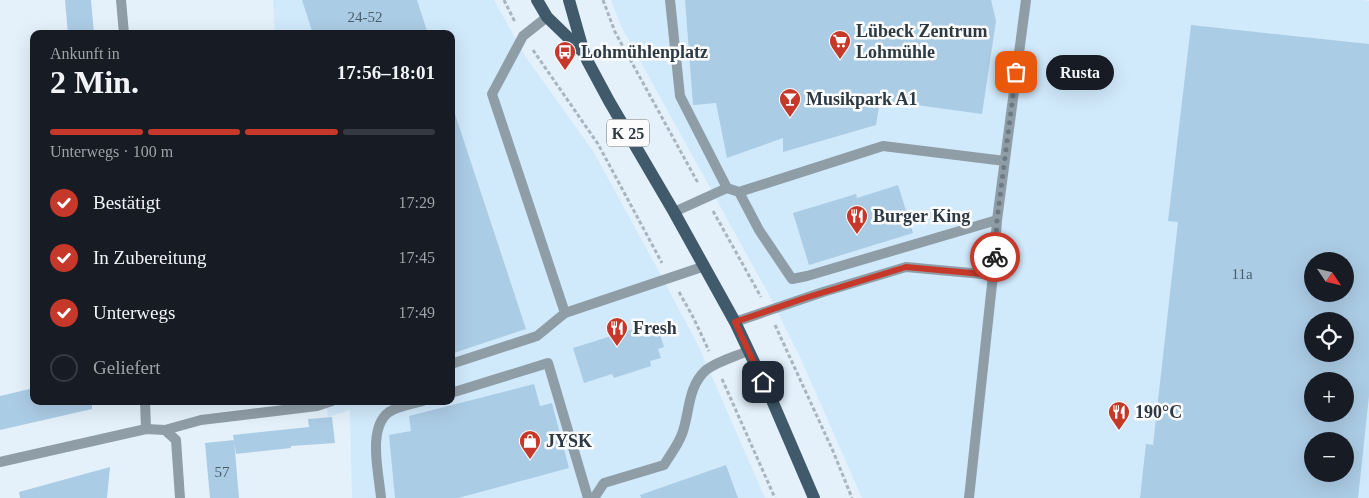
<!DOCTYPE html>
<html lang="de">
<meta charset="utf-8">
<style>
:root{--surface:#171b24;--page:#20242c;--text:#f1f3f6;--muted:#9ea1a6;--line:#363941;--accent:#c6392a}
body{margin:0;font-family:"Times New Roman",serif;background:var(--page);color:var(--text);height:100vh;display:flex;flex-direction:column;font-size:19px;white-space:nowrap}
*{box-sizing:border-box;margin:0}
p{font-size:16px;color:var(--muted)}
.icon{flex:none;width:28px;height:28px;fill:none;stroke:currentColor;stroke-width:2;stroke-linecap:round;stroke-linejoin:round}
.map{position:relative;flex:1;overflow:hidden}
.panel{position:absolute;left:30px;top:30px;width:425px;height:375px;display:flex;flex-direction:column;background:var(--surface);border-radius:10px;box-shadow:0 5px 20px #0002}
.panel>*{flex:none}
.needle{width:32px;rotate:125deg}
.tools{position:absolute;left:1304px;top:252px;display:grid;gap:10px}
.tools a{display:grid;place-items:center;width:50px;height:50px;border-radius:50%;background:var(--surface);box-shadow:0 5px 20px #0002;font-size:25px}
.pin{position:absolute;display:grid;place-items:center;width:42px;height:42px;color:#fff;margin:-21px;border-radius:10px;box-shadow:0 2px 8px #0006}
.courier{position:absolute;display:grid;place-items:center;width:50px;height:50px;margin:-25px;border:4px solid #c6392a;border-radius:50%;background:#fff;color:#222;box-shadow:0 1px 6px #0007}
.bubble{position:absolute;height:35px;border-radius:18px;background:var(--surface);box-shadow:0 5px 20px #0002;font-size:16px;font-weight:700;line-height:35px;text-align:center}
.summary em{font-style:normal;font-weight:700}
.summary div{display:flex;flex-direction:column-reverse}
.summary{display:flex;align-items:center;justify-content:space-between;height:85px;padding:0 20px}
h1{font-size:32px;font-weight:700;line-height:38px}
.bar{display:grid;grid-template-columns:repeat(4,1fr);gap:8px 5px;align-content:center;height:60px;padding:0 20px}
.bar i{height:6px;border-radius:4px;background:var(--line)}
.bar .selected{background:var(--accent)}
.bar p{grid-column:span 4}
ol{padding:0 20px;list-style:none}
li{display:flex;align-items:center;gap:15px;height:55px}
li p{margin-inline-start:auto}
li .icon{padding:5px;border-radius:50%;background:var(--accent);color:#fff;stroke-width:4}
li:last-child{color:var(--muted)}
li i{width:28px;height:28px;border:2px solid var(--line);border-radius:50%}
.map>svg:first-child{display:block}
</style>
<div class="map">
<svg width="1369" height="498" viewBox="0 0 1369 498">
<rect width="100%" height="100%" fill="#e4f1fb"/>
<!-- built -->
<path fill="#d0e9fb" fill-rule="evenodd" d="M 273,0 L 494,0 L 525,56 L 593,151 L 657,268 L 699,347 L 765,498 L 352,498 L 350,410 L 328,417 L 326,401 L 451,401 L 451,34 L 275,34 Z
M 611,0 L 1362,0 L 1369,1 L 1369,498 L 862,498 L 800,357 L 768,293 L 621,26 ZM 1312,261 L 1345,261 L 1345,294 L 1312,294 ZM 1312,321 L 1345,321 L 1345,354 L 1312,354 ZM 1312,381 L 1345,381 L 1345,414 L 1312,414 ZM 1312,441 L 1345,441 L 1345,474 L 1312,474 Z"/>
<!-- building -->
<path fill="#abcce5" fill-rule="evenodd" d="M 65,0 L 91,0 L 94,34 L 68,34 Z
M 302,0 L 417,0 L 428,34 L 313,34 Z
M 685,0 L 991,0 L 996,21 L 982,114 L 880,100 L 876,125 L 783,152 L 783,138 L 727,158 L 716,103 L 693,105 Z
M 1191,25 L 1369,44 L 1369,396 L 1358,498 L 1140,498 L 1146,444 L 1153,445 L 1178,222 L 1168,221 ZM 1312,261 L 1345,261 L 1345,294 L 1312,294 ZM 1312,321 L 1345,321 L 1345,354 L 1312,354 ZM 1312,381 L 1345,381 L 1345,414 L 1312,414 ZM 1312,441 L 1345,441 L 1345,474 L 1312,474 Z
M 455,114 L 526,329 L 451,354 L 451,115 Z
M 898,185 L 913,233 L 809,265 L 793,213 L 856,194 L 857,198 Z
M 656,322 L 664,347 L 658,349 L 661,358 L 650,361 L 651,366 L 614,378 L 612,374 L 584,383 L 573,348 Z
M 534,384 L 540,406 L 552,403 L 569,468 L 458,498 L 395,498 L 389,435 L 411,431 L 409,416 Z
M 34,388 L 34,401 L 92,401 L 92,409 L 0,430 L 0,396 Z
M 332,417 L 335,443 L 291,446 L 291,448 L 236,454 L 233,435 L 309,427 L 308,419 Z
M 234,440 L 239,498 L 210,498 L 205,443 Z
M 726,465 L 738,498 L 641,498 L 640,495 Z
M 110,467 L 107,498 L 20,498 L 19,492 Z"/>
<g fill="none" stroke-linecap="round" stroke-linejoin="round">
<!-- path -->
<path stroke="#a8b5bf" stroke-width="3" stroke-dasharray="4 2.5" stroke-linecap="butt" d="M 504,0 L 515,22
M 603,0 L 615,32 L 698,183
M 533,50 L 598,144 L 662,263
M 713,211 L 761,297
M 679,292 L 693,317 L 709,351
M 775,325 L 833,451 L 852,498
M 722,379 L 775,498"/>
<!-- lane -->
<path stroke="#8f9da7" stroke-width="10" d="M 670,0 L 680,96 L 727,188
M 547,17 L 523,36 L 492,94 L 565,313 L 705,266
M 739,192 L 759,230 L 792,279 L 807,276 L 997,220
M 674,212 L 727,188 L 739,192 L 883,146 L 1005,161
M 735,322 L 823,292 L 906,267 L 993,275
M 451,364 L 537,336 L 565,313
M 451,393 L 548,363 L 588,498
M 165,430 L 201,420 L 317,406 L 332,401
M 381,498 C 379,474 367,428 389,412 C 398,406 413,404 423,401
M 594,498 L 604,483 L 664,465 C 670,455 678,445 682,434 C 690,413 687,387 706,370 C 718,361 734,357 748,351
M 969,498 L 993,275 L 997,220 L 1026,0"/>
<!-- street -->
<path stroke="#8f9da7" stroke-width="10" d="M 121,0 L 124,34
M 145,401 L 146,429
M 0,462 L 146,429 L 165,430 L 176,440 L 180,498"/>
<!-- primary -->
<path stroke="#415a6b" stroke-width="12" d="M 537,0 L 547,17 L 582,51
M 569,0 L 584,53 L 588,62 L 609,101 L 674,212 L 735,322 L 771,398 L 814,498"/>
</g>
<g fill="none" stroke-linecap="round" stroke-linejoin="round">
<!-- done -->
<path stroke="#6d7a84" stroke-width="5" stroke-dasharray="0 9" d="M 995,257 L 997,220 L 1016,72"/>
<!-- route -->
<path stroke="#c6392a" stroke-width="6" d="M 763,382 L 735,322 L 805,298 L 906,267 L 993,275 L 995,257"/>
</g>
<!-- icons -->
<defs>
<g id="supermarket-pin" transform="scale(1.125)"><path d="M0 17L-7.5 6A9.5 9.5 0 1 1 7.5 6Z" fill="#c6392a" stroke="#fcfcfc"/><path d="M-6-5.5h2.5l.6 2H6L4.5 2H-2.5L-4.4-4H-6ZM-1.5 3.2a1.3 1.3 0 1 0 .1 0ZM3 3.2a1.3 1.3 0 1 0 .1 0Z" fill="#fff"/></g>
<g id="bus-pin" transform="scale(1.125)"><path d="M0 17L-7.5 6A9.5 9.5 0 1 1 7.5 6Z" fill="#c6392a" stroke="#fcfcfc"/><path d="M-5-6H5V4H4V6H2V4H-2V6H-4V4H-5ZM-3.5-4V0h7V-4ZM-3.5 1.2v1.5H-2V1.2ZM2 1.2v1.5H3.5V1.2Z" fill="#fff"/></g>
<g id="bar-pin" transform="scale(1.125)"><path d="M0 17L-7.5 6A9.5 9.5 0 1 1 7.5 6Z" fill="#c6392a" stroke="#fcfcfc"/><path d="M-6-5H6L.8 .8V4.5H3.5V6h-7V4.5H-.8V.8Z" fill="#fff"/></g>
<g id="restaurant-pin" transform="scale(1.125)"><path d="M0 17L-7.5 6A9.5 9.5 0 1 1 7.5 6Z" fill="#c6392a" stroke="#fcfcfc"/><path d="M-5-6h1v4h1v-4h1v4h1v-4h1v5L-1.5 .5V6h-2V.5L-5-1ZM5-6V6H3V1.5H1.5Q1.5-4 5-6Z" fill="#fff"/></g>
<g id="shop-pin" transform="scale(1.125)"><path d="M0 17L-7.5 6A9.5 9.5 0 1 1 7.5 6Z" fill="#c6392a" stroke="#fcfcfc"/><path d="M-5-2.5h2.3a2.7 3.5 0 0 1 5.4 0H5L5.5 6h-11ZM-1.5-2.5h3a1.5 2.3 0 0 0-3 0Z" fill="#fff"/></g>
</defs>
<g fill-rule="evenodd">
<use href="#supermarket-pin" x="840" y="41"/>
<use href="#bus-pin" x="565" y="52"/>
<use href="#bar-pin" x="790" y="99"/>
<use href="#restaurant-pin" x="857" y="216"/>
<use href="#restaurant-pin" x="617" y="328"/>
<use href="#restaurant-pin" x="1119" y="412"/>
<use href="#shop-pin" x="530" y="441"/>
</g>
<g text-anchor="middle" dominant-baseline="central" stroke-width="5" stroke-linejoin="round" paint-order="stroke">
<!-- number labels -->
<g font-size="15" fill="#4c5e6c">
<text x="365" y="17">24-52</text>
<text x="1242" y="274">11a</text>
<text x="222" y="472">57</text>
</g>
<!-- shield labels -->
<rect fill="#fcfcfc" stroke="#6b747b" stroke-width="1" x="607" y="119.5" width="42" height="27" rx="4"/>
<g font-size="16" font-weight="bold" fill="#2d3a44">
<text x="628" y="133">K 25</text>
</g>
<!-- poi labels -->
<g font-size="18" font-weight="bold" fill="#2d3a44" stroke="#fcfcfc" text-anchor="start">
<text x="856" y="31">Lübeck Zentrum<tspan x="856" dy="21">Lohmühle</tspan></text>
<text x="581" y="52">Lohmühlenplatz</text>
<text x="806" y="99">Musikpark A1</text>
<text x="873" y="216">Burger King</text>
<text x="633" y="328">Fresh</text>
<text x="1135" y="412">190°C</text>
<text x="546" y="441">JYSK</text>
</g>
</g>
</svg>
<div class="tools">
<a><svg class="needle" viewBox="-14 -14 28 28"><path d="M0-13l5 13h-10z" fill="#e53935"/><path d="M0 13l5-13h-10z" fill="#9ea1a6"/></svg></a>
<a><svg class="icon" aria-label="locate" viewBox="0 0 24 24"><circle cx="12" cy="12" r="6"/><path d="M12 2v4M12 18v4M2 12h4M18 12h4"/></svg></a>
<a>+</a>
<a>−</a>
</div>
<div class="pin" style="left:1016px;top:72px;background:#ea580c"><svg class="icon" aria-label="bag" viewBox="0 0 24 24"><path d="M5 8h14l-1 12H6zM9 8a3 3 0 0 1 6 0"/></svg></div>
<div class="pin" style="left:763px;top:382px;background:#1f2937"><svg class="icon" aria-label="home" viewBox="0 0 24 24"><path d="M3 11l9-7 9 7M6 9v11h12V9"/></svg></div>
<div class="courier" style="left:995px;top:257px"><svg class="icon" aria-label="bike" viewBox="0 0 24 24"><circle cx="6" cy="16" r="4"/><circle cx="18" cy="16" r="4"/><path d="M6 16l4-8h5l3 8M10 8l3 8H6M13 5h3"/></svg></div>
<div class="bubble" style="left:1046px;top:55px;width:68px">Rusta</div>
<section class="panel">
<div class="summary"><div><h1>2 Min.</h1><p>Ankunft in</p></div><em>17:56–18:01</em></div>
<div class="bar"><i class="selected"></i><i class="selected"></i><i class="selected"></i><i></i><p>Unterwegs · 100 m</p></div>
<ol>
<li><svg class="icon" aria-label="check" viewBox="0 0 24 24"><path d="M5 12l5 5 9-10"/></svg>Bestätigt<p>17:29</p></li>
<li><svg class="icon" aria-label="check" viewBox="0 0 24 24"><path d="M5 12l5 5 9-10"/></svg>In Zubereitung<p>17:45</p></li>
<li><svg class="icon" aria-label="check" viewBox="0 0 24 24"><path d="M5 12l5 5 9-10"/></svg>Unterwegs<p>17:49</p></li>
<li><i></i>Geliefert</li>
</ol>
</section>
</div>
